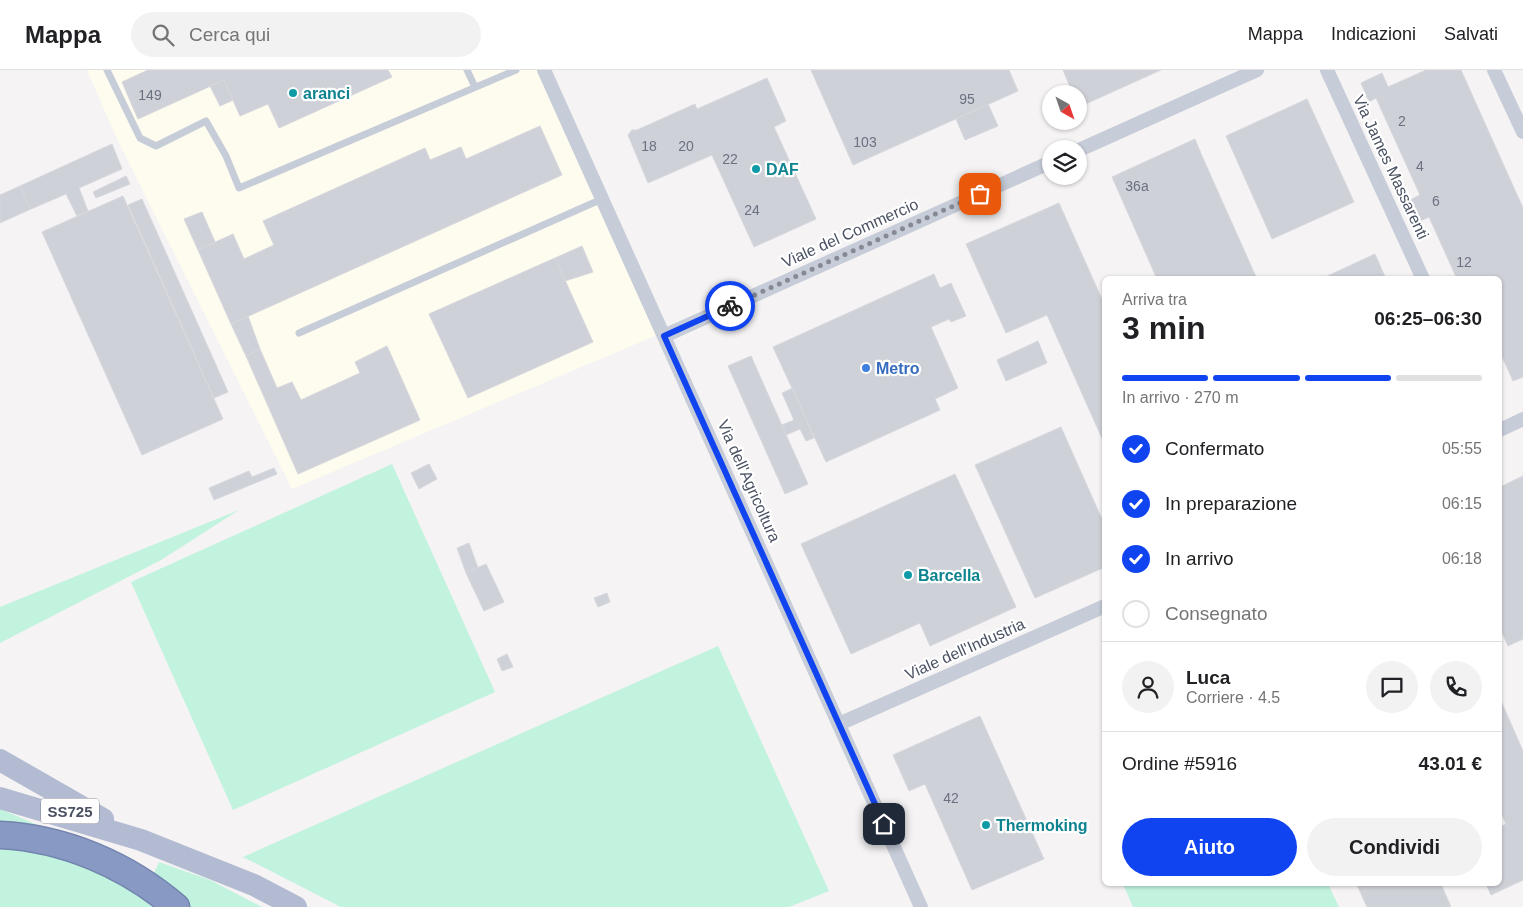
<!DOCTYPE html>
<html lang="it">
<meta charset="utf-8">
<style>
:root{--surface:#fff;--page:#f2f2f2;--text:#202124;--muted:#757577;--line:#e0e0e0;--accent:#1144f1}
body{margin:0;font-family:Arial,sans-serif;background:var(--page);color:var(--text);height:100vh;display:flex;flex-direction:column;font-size:19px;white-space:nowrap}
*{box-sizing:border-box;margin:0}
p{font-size:16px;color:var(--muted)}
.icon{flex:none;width:28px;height:28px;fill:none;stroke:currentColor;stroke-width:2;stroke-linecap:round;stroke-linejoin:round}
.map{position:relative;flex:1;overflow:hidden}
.drawer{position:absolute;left:1102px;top:206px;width:400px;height:610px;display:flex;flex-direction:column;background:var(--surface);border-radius:8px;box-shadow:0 1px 4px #0004}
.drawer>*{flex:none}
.needle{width:32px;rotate:140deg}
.buttons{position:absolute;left:1042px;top:15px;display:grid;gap:10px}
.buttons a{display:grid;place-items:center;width:45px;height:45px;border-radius:50%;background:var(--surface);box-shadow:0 1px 4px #0004;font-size:25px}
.pin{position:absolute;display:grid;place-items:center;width:42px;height:42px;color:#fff;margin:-21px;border-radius:10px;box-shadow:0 2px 8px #0006}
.courier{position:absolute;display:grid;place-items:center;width:50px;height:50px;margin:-25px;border:4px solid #1144f1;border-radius:50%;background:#fff;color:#222;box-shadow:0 1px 6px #0007}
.overview em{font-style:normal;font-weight:700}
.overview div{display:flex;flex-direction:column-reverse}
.overview{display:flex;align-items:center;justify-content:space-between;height:85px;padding:0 20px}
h1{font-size:32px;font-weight:700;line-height:38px}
.bar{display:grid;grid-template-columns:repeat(4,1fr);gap:8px 5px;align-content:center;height:60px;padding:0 20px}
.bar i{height:6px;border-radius:4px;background:var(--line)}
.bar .selected{background:var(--accent)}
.bar p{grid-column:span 4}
.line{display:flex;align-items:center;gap:12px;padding:0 20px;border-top:1px solid var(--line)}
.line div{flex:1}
.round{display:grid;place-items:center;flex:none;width:52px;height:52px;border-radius:26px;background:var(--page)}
ol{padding:0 20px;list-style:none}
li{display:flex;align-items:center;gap:15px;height:55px}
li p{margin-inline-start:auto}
li .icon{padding:5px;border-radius:50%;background:var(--accent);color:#fff;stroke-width:4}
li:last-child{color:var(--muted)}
li i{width:28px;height:28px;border:2px solid var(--line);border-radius:50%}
.button{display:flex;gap:10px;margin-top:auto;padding:10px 20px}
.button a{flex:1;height:58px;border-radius:30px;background:var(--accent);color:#fff;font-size:20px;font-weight:700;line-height:58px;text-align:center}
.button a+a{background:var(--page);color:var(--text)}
header{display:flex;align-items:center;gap:30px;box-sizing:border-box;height:70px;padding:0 25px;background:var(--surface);border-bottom:1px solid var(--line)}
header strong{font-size:24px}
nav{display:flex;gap:28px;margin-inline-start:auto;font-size:18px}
.search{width:350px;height:45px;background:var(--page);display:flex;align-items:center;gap:12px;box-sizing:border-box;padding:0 18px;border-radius:28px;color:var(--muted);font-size:19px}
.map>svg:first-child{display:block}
</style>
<header>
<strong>Mappa</strong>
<div class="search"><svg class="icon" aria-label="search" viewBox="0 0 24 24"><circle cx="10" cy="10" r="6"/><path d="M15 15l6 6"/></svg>Cerca qui</div>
<nav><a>Mappa</a><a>Indicazioni</a><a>Salvati</a></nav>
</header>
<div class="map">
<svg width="1523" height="837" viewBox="0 0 1523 837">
<rect width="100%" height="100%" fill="#f5f3f3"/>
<!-- commercial -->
<path fill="#fefcee" d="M 87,0 L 547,0 L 662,263 L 292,419 L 117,69 Z"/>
<!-- green -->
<path fill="#c1f3df" d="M 392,394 L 495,622 L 233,740 L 131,512 Z
M 239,440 L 161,490 L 0,573 L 0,537 Z
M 718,576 L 829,821 L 789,837 L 341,837 L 243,787 Z
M 0,739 L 66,767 L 0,757 Z
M 0,772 L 80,788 L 168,837 L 0,837 Z
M 159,792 L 210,810 L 262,837 L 188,837 L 151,810 Z
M 1123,814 L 1328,814 L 1339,837 L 1133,837 Z"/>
<!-- building -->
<path fill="#cfd1d8" stroke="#d7d7de" d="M 148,0 L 388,0 L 392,7 L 279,58 L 268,34 L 240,46 L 224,10 L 138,49 L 122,12 Z
M 811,0 L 1009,0 L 1018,21 L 853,95 Z
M 1063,0 L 1161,0 L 1079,37 L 1079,24 L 1073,24 Z
M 1426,0 L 1461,0 L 1523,138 L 1523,307 L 1513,311 L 1500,282 L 1500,209 L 1457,209 L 1429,147 L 1420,151 L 1410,130 L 1420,125 L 1376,28 L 1369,32 L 1361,13 L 1382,3 L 1388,17 Z
M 767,8 L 786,51 L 774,57 L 816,149 L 754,177 L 712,85 L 648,113 L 628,65 L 632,60 L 637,60 L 695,34 L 697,39 Z
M 224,10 L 233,30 L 220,36 L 210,16 Z
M 1307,29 L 1354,132 L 1272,169 L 1226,66 Z
M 988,34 L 998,56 L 965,70 L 956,49 Z
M 540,56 L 562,105 L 231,254 L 198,180 L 233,164 L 244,189 L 274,175 L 263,151 L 425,78 L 430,90 L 461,77 L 466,89 Z
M 1195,69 L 1202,86 L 1257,209 L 1157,209 L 1112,107 Z
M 112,74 L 122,99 L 79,118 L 88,141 L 77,146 L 66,124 L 31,139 L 20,116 Z
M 126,106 L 130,114 L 96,128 L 93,122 Z
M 20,116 L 31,139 L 0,153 L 0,125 Z
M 123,126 L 223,349 L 142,385 L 42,162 Z
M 142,129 L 228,322 L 214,328 L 128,135 Z
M 1059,133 L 1105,236 L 1105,375 L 1047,245 L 1006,263 L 966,174 Z
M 202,142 L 215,172 L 198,180 L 184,149 Z
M 582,176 L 593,202 L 565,211 L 555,188 Z
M 1375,184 L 1386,209 L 1321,209 Z
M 555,188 L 593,272 L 468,328 L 429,244 Z
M 934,204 L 940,218 L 951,213 L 966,246 L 951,252 L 949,249 L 931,257 L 958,318 L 935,329 L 940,340 L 826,392 L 773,277 Z
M 248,246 L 260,279 L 246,286 L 231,254 Z
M 1038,271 L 1047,293 L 1006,311 L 997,290 Z
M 387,276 L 420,350 L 298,404 L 246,286 L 260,279 L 277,318 L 292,312 L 301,330 L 360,303 L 355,292 Z
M 751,286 L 808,414 L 785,424 L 728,296 Z
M 793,318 L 814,368 L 806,371 L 800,359 L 786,365 L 782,355 L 794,350 L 782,323 Z
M 1061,357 L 1105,456 L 1105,497 L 1035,528 L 975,395 Z
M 429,394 L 437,409 L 419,419 L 411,403 Z
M 274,398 L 277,404 L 214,430 L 209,418 L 249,401 L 252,407 Z
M 955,404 L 1016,537 L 930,576 L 920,553 L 851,584 L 801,474 Z
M 1523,406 L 1523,569 L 1508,576 L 1500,558 L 1500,417 Z
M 469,473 L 478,498 L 466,503 L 457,478 Z
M 486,494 L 504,532 L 484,541 L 466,503 Z
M 607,523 L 610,532 L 598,537 L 594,528 Z
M 507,584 L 513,597 L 502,601 L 497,589 Z
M 1501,631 L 1523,681 L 1523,810 L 1491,825 L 1486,814 L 1500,814 L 1500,757 L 1506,754 L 1500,740 Z
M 980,646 L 1044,789 L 972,820 L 925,714 L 909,721 L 893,685 Z
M 1359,814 L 1441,814 L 1451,837 L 1367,837 L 1357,815 Z"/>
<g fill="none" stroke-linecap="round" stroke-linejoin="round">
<!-- highway casing -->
<g stroke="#7384af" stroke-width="29">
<path id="highway" d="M 0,765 C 64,768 127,795 176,837"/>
</g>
<!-- lane -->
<path stroke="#c6ccd8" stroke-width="7" d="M 107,0 L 140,68 L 156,76 L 206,51 L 226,86 L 239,118 L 516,0
M 467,0 L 475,17
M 299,263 L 602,129"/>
<!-- street -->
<path stroke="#c6ccd8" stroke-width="14" d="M 544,0 L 921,837
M 1327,0 L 1423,209
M 1494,0 L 1523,62
M 1079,80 L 1257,0
M 664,266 L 1051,92
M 1500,360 L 1523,349
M 839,654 L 1105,536"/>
<!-- primary -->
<path stroke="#b2bbd2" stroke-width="22" d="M 0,690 L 103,749
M 0,728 L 141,770 L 254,815 L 296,837"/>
<!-- highway -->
<use href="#highway" stroke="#8899c3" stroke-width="26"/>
</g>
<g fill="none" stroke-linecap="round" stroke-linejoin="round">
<!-- done -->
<path stroke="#858a95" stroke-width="5" stroke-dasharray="0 9" d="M 730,236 L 980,124"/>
<!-- route -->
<path stroke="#1144f1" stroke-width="6" d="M 730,236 L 664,266 L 884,754"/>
</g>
<!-- markers -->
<g fill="#0f9aa8" stroke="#fff" stroke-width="2">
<circle cx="293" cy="23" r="5"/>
<circle cx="756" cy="99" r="5"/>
<circle cx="908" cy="505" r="5"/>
<circle cx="986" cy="755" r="5"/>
</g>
<circle fill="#3f7fe0" stroke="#fff" stroke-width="2" cx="866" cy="298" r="5"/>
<g text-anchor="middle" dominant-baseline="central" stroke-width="4.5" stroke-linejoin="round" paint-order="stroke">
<!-- number labels -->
<g font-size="14" fill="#6a7180">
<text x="150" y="25">149</text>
<text x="967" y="29">95</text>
<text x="1402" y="51">2</text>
<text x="865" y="72">103</text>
<text x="649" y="76">18</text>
<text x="686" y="76">20</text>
<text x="730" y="89">22</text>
<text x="1420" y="96">4</text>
<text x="1137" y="116">36a</text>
<text x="1436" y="131">6</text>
<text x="752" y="140">24</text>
<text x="1464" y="192">12</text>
<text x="951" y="728">42</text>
</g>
<!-- shield labels -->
<rect fill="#fff" stroke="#808591" stroke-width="1" x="41" y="728.5" width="58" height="25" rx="4"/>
<g font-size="15" font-weight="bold" fill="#495162">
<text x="70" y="741">SS725</text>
</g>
<!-- culture labels -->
<g font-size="16" font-weight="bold" fill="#0d838f" stroke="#fff" text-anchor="start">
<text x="303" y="23">aranci</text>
<text x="766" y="99">DAF</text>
<text x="918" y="505">Barcella</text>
<text x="996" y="755">Thermoking</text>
</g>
<!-- street labels -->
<g font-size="16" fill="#495162" stroke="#fff">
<text transform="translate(1391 97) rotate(65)">Via James Massarenti</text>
<text transform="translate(850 163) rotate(-24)">Viale del Commercio</text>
<text transform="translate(749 411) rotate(66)">Via dell'Agricoltura</text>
<text transform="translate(965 579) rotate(-24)">Viale dell'Industria</text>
</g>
<!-- shop labels -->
<g font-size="16" font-weight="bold" fill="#366cbe" stroke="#fff" text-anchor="start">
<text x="876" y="298">Metro</text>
</g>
</g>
</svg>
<div class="buttons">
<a><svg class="needle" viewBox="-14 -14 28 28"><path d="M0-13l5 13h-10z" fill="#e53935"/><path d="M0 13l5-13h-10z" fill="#757577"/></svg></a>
<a><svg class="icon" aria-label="layers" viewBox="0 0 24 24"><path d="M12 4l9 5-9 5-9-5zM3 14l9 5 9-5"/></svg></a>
</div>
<div class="pin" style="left:980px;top:124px;background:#ea580c"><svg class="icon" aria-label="bag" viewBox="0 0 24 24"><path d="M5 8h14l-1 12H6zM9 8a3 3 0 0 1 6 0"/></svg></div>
<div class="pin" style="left:884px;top:754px;background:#1f2937"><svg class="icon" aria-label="home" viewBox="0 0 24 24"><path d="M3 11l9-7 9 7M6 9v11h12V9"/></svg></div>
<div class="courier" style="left:730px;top:236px"><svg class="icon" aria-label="bike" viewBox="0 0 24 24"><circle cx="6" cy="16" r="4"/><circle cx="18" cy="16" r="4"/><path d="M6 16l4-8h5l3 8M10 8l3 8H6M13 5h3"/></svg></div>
<section class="drawer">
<div class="overview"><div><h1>3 min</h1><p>Arriva tra</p></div><em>06:25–06:30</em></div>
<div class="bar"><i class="selected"></i><i class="selected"></i><i class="selected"></i><i></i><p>In arrivo · 270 m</p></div>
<ol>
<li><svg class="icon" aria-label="check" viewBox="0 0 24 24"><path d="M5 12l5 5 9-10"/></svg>Confermato<p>05:55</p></li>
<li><svg class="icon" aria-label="check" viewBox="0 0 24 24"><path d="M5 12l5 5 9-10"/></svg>In preparazione<p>06:15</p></li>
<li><svg class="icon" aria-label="check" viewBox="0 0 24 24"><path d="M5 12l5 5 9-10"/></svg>In arrivo<p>06:18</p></li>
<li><i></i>Consegnato</li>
</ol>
<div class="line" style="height:90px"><a class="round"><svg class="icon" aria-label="person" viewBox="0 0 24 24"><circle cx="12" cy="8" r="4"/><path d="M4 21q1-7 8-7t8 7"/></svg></a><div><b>Luca</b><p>Corriere · 4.5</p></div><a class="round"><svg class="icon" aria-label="chat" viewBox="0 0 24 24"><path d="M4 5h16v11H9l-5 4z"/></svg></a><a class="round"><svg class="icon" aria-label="phone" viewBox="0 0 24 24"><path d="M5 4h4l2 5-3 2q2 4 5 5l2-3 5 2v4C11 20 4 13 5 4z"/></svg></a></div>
<div class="line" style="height:65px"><div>Ordine #5916</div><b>43.01 €</b></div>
<div class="button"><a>Aiuto</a><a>Condividi</a></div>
</section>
</div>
